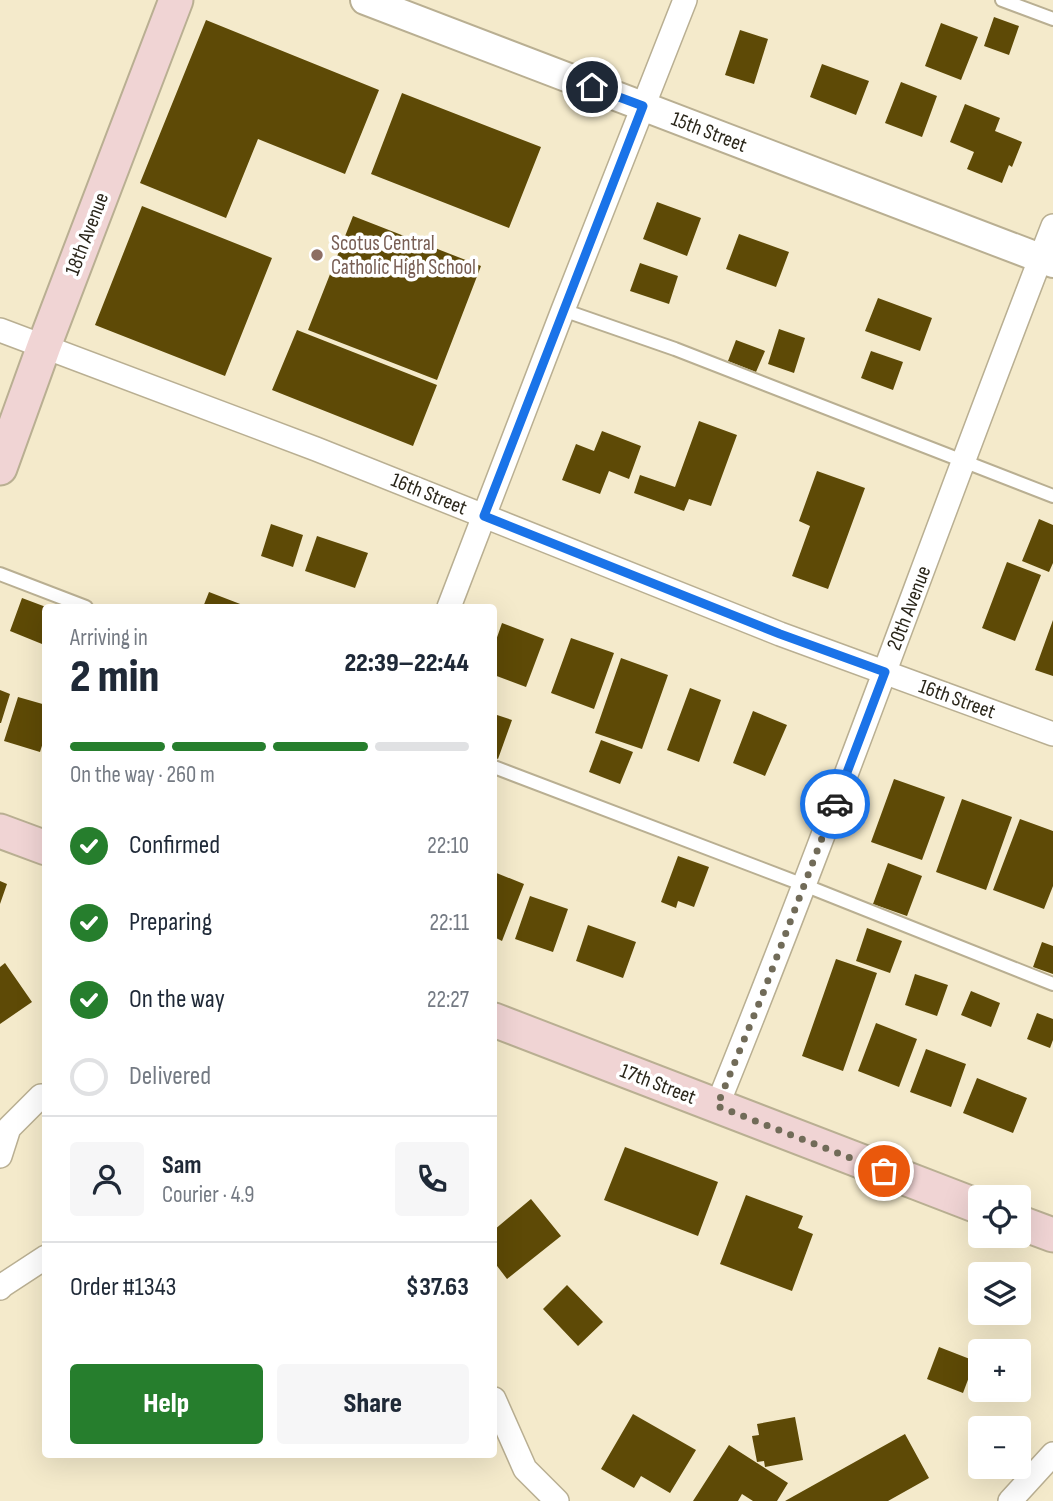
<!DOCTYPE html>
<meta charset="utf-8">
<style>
:root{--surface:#fff;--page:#f6f6f7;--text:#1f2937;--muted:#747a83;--line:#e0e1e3;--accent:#267e2d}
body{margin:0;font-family:"Sofia Sans Condensed",sans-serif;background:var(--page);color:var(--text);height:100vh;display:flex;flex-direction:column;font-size:26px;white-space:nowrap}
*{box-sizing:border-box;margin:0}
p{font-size:23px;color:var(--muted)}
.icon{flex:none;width:38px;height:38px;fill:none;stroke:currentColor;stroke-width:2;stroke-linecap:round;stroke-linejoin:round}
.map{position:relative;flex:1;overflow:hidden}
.details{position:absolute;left:42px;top:604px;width:455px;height:854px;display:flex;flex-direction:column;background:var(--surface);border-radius:7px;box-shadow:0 7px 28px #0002}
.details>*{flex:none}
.controls{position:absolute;left:968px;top:1185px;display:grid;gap:14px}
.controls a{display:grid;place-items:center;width:63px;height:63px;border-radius:7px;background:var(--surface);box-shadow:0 7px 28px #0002;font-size:35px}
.pin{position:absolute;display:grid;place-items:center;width:60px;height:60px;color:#fff;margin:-30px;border:4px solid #fff;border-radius:50%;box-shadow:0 2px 7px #0007}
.courier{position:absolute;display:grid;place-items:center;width:70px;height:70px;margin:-35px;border:5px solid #1a73e8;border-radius:50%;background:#fff;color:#222;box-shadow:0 2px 9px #0007}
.headline em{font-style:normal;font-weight:800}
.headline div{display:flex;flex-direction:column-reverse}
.headline{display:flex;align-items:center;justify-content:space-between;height:119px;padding:0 28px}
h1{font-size:46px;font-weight:800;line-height:52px}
.bar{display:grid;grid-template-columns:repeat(4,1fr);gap:10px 7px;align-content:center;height:84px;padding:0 28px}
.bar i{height:9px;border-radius:5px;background:var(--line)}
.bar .current{background:var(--accent)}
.bar p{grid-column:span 4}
.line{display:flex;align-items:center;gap:18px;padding:0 28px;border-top:2px solid var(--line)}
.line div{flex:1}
.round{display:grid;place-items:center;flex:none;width:74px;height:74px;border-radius:7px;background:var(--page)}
ol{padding:0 28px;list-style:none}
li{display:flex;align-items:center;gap:21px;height:77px}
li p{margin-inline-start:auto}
li .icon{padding:7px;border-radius:50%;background:var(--accent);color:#fff;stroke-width:4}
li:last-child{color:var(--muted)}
li i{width:38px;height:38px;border:4px solid var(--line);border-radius:50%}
.button{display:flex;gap:14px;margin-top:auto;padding:14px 28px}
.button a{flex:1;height:80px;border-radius:7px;background:var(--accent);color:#fff;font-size:28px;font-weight:800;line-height:80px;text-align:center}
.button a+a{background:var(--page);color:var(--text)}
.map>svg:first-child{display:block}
</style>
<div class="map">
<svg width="1053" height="1501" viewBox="0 0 1053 1501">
<rect width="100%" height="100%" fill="#f4eacb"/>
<!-- building -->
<path fill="#5e4a06" d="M 994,17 L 1019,26 L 1009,55 L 984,46 Z
M 206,20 L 379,90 L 345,174 L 258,139 L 226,218 L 140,183 Z
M 941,23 L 978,37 L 961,80 L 925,66 Z
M 740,30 L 768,39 L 754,84 L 725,75 Z
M 822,64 L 869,81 L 856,115 L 810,97 Z
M 901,82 L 937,96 L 922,137 L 885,123 Z
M 402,93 L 541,147 L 509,228 L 371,174 Z
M 965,104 L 1000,118 L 995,131 L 1022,142 L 1012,167 L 1009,165 L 1002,183 L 967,169 L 974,152 L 950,142 Z
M 657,202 L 701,218 L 687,256 L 643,239 Z
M 142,206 L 272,258 L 225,376 L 95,325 Z
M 353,216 L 481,266 L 437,380 L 308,330 Z
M 739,234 L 789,252 L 776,287 L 726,269 Z
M 640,263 L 678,276 L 669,304 L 630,291 Z
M 878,298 L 932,318 L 920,351 L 865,331 Z
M 779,329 L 805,338 L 794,373 L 768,364 Z
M 297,330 L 437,385 L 413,446 L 272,390 Z
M 736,340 L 765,351 L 756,372 L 728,361 Z
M 871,351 L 903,362 L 893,390 L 861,378 Z
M 699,421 L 737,435 L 711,506 L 689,499 L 684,511 L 634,493 L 640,475 L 675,487 Z
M 602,431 L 641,446 L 629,479 L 609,471 L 600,494 L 562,480 L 576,444 L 594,451 Z
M 817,471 L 865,488 L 828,589 L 792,576 L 810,526 L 799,521 Z
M 1039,519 L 1053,525 L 1053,563 L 1049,572 L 1022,561 Z
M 271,524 L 303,535 L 293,567 L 261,556 Z
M 317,536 L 368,553 L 355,588 L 305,571 Z
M 1007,562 L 1041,575 L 1015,641 L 982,628 Z
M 209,592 L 248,607 L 203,607 Z
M 22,598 L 46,607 L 46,634 L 42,644 L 10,631 Z
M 1053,620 L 1053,676 L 1035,670 Z
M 502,623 L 544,639 L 526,687 L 494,675 L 494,646 Z
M 571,638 L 614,653 L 594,709 L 551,693 Z
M 621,658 L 668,675 L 642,749 L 595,733 Z
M 690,688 L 721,700 L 699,762 L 667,750 Z
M 0,690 L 10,694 L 1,723 L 0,723 Z
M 18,697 L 46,705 L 46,733 L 40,752 L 4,741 Z
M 753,711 L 787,725 L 765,776 L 733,763 Z
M 494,714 L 512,720 L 498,759 L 494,757 Z
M 601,740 L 633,752 L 620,784 L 589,772 Z
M 894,779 L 945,797 L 922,860 L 871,842 Z
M 962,799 L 1012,817 L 986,890 L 936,872 Z
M 1020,819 L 1053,831 L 1053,886 L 1044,909 L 993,890 Z
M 678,856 L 709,867 L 694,907 L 678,901 L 676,908 L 661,902 Z
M 888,863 L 922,876 L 907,916 L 873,904 Z
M 494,872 L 524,884 L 502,941 L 494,937 Z
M 0,881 L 7,884 L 0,904 Z
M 530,896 L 568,909 L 553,952 L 515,939 Z
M 588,925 L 636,942 L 623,978 L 576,961 Z
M 867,928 L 902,941 L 890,973 L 856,961 Z
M 1042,942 L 1053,946 L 1053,974 L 1033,967 Z
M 836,959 L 877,973 L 843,1071 L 802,1056 Z
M 5,963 L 32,1002 L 0,1024 L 0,967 Z
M 915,974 L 948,985 L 937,1016 L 905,1005 Z
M 971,991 L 1000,1003 L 991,1027 L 961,1015 Z
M 1037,1013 L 1053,1019 L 1053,1040 L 1050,1048 L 1027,1039 Z
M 876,1023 L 917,1039 L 899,1087 L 858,1071 Z
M 926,1049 L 966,1064 L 951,1107 L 910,1092 Z
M 977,1078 L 1027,1098 L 1013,1133 L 963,1113 Z
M 625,1147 L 718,1182 L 698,1236 L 604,1200 Z
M 746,1195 L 803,1216 L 798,1228 L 813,1234 L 792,1291 L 720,1264 Z
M 531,1199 L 561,1236 L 507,1279 L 494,1262 L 494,1230 Z
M 567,1285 L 603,1322 L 578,1346 L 543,1309 Z
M 939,1347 L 975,1361 L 963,1393 L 927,1379 Z
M 633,1414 L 696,1450 L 670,1493 L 641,1476 L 634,1488 L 601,1469 Z
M 795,1417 L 803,1460 L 765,1467 L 764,1461 L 757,1462 L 752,1436 L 759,1435 L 757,1424 Z
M 905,1434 L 929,1478 L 888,1501 L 785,1501 Z
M 729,1445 L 788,1483 L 777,1501 L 753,1501 L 742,1494 L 738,1501 L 693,1501 Z"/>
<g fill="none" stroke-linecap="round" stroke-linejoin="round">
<!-- service casing -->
<g stroke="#b9af92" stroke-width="16">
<path id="service" d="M 1002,0 L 1053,19
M 563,310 L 675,349 L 1053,496
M 0,574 L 86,607
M 494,767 L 804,885 L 1053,984"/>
</g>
<!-- minor casing -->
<g stroke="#b9af92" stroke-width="26">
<path id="minor" d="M 0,330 L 316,449 L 780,634 L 1053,734
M 449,607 L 563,310 L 685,0
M 717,1106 C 835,815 939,519 1053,226
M 0,1156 L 9,1128 L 41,1096 L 46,1096
M 0,1288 L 3,1285 L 46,1257
M 494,1399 L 525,1469 L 557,1501
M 1010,1501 L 1053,1454"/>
</g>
<!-- tertiary casing -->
<g stroke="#b9af92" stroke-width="32">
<path id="tertiary" d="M 365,0 L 1053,263"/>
</g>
<!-- secondary casing -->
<g stroke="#b9af92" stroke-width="37">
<path id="secondary" d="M 0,468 L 44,346 L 176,0
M 0,831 L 46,848
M 494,1020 L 980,1207
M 1018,1222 L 1053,1235"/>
</g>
<!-- service -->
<use href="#service" stroke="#fff" stroke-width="12"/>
<!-- minor -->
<use href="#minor" stroke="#fff" stroke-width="23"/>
<!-- tertiary -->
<use href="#tertiary" stroke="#fff" stroke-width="28"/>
<!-- secondary -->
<use href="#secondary" stroke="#f0d4d4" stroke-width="33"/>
</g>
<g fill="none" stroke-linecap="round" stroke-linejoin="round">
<!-- done -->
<path stroke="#716b58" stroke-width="7" stroke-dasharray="0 12.6" d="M 835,804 L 762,996 L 717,1106 L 884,1171"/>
<!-- route -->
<path stroke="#1a73e8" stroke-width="9" d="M 592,87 L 643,106 L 484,516 L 780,634 L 885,672 L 835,804"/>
</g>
<!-- markers -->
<circle fill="#8d6e63" stroke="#fff" stroke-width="2.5" cx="317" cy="255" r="7"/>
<g text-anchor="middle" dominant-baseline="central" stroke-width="7" stroke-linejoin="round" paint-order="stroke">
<!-- street labels -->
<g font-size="21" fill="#2a261a" stroke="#fff">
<text transform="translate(709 132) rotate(21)">15th Street</text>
<text transform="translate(87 234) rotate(-69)">18th Avenue</text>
<text transform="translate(429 494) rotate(22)">16th Street</text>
<text transform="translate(909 608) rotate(-69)">20th Avenue</text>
<text transform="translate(957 699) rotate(20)">16th Street</text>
<text transform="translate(658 1084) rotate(21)">17th Street</text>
</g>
<!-- education labels -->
<g font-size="21" fill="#785e54" stroke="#fff" text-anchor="start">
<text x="331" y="243">Scotus Central<tspan x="331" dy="24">Catholic High School</tspan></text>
</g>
</g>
</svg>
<div class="controls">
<a><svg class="icon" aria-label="locate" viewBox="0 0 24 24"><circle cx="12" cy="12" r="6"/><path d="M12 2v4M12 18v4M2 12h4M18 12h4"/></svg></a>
<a><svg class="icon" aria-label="layers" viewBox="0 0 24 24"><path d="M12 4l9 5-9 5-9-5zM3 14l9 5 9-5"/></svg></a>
<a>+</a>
<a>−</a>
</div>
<div class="pin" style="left:884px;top:1171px;background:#ea580c"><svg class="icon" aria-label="bag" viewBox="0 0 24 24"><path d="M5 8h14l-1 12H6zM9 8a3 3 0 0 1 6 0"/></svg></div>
<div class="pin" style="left:592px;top:87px;background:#1f2937"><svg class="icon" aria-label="home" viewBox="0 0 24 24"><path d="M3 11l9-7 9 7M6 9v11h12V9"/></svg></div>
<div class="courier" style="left:835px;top:804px"><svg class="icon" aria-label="car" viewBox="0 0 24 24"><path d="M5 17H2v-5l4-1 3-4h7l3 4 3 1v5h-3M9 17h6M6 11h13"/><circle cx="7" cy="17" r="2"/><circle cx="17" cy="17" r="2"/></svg></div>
<section class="details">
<div class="headline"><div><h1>2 min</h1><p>Arriving in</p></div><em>22:39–22:44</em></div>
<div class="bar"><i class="current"></i><i class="current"></i><i class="current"></i><i></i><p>On the way · 260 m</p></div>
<ol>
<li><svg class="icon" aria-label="check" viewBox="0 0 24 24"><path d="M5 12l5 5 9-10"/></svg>Confirmed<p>22:10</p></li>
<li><svg class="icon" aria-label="check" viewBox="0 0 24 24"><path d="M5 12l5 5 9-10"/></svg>Preparing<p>22:11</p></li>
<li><svg class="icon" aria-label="check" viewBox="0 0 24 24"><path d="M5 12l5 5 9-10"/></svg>On the way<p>22:27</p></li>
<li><i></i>Delivered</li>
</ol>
<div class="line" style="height:126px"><a class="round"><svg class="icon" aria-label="person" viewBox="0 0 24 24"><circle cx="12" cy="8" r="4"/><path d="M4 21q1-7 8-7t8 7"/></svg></a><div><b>Sam</b><p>Courier · 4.9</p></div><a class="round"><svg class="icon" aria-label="phone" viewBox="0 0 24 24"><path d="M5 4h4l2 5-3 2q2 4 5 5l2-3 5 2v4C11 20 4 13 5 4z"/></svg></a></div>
<div class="line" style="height:91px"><div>Order #1343</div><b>$37.63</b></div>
<div class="button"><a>Help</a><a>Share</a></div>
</section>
</div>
